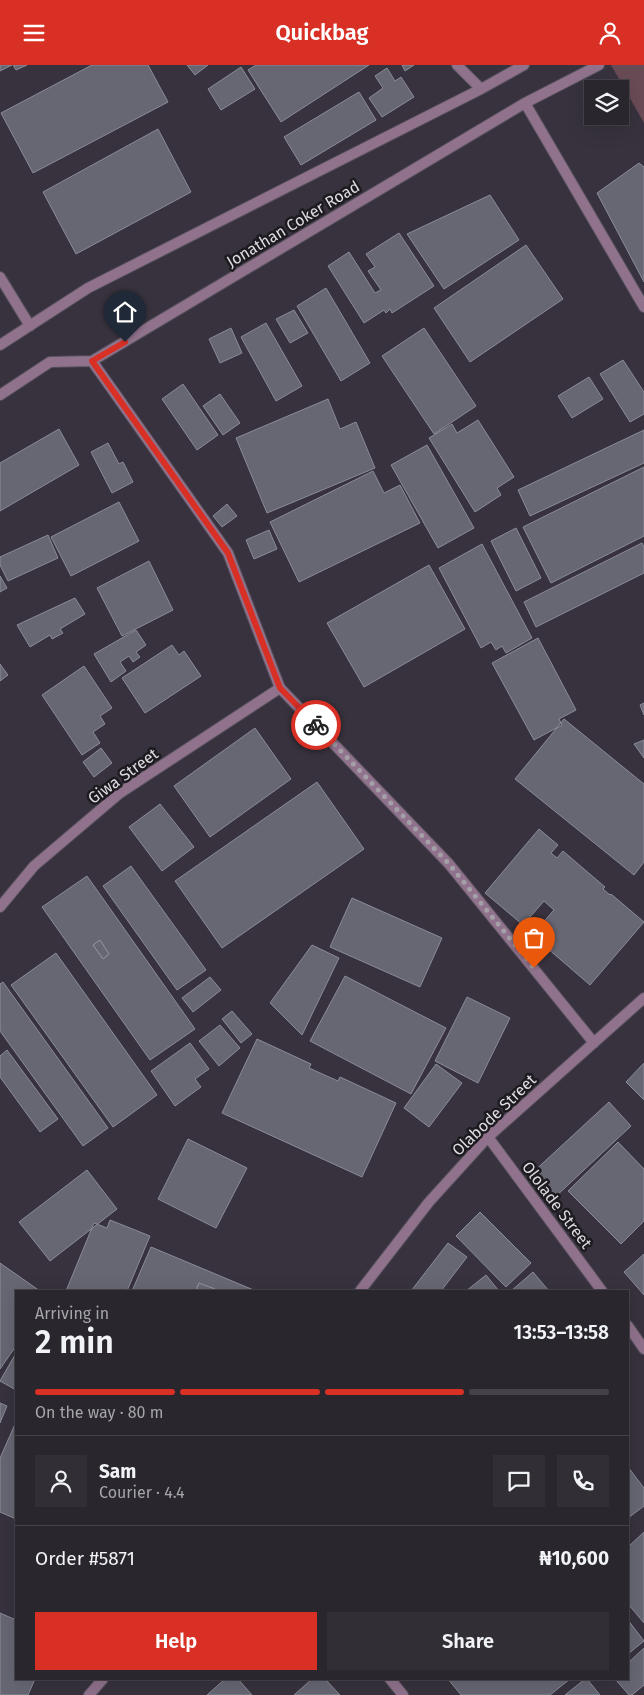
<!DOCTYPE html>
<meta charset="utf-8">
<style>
:root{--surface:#29262e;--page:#312e36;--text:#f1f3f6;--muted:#a5a5aa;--line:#45434a;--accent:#d93025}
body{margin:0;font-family:"Fira Sans",sans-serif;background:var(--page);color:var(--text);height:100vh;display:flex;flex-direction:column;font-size:19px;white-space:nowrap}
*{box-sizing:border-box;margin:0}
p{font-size:16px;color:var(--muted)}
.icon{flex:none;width:28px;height:28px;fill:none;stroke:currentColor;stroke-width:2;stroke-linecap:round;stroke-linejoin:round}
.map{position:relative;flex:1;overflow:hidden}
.drawer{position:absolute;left:15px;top:1225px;width:614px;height:390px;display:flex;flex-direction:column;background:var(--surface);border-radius:0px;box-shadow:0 5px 20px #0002,0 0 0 1px var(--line)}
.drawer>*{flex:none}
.fabs{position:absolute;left:584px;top:15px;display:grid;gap:10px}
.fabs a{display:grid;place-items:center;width:45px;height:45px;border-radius:0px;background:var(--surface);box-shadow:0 5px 20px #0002,0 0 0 1px var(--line);font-size:25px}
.pin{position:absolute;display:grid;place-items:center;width:42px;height:42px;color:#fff;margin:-51px -21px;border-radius:50% 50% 50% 0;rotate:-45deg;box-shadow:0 0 5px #0007}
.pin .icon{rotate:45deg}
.courier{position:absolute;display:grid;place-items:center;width:50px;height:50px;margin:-25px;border:4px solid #d93025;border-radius:50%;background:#fff;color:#222;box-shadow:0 1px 6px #0007}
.headline em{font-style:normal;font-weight:600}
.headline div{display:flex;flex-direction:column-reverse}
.headline{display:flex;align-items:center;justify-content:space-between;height:85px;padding:0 20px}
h1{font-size:32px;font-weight:600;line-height:38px}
.bar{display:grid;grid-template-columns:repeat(4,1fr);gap:8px 5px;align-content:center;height:60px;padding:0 20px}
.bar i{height:6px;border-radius:4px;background:var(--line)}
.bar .on{background:var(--accent)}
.bar p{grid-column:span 4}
.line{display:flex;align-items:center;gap:12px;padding:0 20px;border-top:1px solid var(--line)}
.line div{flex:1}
.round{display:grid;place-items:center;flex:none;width:52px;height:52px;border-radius:0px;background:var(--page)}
.button{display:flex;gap:10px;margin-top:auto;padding:10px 20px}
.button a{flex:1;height:58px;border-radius:0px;background:var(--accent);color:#fff;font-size:20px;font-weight:600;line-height:58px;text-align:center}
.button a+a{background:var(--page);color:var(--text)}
header{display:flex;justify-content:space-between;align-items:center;height:65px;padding:0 20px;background:var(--accent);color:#fff;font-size:22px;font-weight:600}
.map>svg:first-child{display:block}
</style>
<header><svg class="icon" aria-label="menu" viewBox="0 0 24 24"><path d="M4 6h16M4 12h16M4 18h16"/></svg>Quickbag<svg class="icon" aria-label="person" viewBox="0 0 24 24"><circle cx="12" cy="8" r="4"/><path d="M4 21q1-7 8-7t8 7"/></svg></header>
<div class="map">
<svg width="644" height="1630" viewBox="0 0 644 1630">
<rect width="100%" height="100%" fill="#37323d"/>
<!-- green -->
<path fill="#694b56" d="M 611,0 L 644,0 L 644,58 Z"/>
<!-- building -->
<path fill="#676774" stroke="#8b8c99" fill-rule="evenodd" d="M 0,0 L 12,0 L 0,6 Z
M 13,0 L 27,0 L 16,5 Z
M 92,0 L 148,0 L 168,37 L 33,108 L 1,48 Z
M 187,0 L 208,0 L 195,10 Z
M 256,0 L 369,0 L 281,57 L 248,5 Z
M 402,0 L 414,0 L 405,6 Z
M 241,2 L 255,24 L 221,45 L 208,24 Z
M 387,3 L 395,16 L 401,12 L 414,32 L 382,52 L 369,33 L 383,23 L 375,11 Z
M 359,27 L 376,55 L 301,100 L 284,72 Z
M 158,64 L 191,127 L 76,189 L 43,127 Z
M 639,98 L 644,102 L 644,217 L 597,128 Z
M 490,130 L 519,175 L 444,224 L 407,169 Z
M 399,168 L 434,221 L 392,248 L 390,244 L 386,248 L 384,245 L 364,258 L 328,201 L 349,187 L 375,228 L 381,225 L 368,206 L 375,202 L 366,189 Z
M 526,180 L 563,234 L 470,297 L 434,243 Z
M 326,223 L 370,298 L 341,316 L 297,241 Z
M 294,245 L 308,268 L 290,278 L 276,254 Z
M 266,258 L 302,321 L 276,336 L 241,272 Z
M 231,263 L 242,288 L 220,298 L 209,274 Z
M 424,263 L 476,341 L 434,369 L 382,291 Z
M 623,295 L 644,327 L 644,349 L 630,357 L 600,309 Z
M 589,312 L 603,334 L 572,353 L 558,331 Z
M 183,319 L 218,370 L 197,385 L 162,334 Z
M 220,329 L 240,358 L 223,370 L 203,341 Z
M 328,334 L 340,364 L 356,357 L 375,403 L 267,448 L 236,373 Z
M 478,355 L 514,412 L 497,423 L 501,430 L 475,447 L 429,373 L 452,359 L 457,368 Z
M 59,364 L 79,400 L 0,446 L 0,398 Z
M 644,365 L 644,398 L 530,451 L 518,425 Z
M 108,378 L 119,399 L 123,397 L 133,417 L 112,428 L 91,387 Z
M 427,380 L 474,463 L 438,483 L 391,400 Z
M 644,402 L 644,471 L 551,518 L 523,462 Z
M 373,406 L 384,428 L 400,420 L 420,458 L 299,517 L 270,457 Z
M 119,437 L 139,476 L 71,511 L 51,472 Z
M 227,439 L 237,451 L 222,462 L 213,451 Z
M 516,463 L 541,513 L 516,526 L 491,476 Z
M 269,465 L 277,484 L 254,494 L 246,475 Z
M 48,470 L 58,493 L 8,516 L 0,500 L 0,492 Z
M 642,478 L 644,482 L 644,508 L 536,562 L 524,537 Z
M 482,479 L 532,573 L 506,588 L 502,581 L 496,585 L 491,577 L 481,583 L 439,503 Z
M 149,496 L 173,545 L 122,571 L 97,523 Z
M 429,500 L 465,564 L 364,622 L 327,558 Z
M 0,511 L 7,523 L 0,527 Z
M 75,533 L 85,549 L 60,564 L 63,568 L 52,574 L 50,570 L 30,582 L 17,560 Z
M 136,565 L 146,580 L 136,587 L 140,592 L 133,597 L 129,591 L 120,597 L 126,606 L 111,617 L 94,589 Z
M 538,573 L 576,645 L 559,654 L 562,660 L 534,675 L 492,598 Z
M 172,580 L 179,590 L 184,586 L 201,611 L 145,648 L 122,613 Z
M 0,599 L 8,610 L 0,616 Z
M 84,601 L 112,643 L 100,651 L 105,659 L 93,667 L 100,678 L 82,690 L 42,630 Z
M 644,638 L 644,650 L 640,640 Z
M 564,654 L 644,719 L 644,797 L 634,810 L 515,714 Z
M 255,663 L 291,714 L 210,772 L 174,721 Z
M 644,675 L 644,693 L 634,679 Z
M 101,683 L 112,698 L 94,712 L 83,697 Z
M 317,717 L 364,784 L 222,883 L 175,816 Z
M 160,739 L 194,782 L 162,806 L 129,762 Z
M 539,764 L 558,780 L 551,788 L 557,793 L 563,786 L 605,822 L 603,824 L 610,830 L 611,829 L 644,857 L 590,920 L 532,870 L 554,845 L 544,836 L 523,860 L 485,828 Z
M 131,801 L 206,905 L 177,925 L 103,821 Z
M 87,811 L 195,964 L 150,995 L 42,842 ZM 100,875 L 109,889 L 103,894 L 93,880 Z
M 352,833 L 442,873 L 420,922 L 330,882 Z
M 100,875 L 109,889 L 103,894 L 93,880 Z
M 312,880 L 339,893 L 302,970 L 270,938 Z
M 56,888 L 157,1030 L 113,1062 L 11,920 Z
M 345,911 L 446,963 L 411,1029 L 310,976 Z
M 210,912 L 221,925 L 193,947 L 182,933 Z
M 3,917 L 108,1063 L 83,1081 L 0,966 L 0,919 Z
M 467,932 L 510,953 L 478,1018 L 435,996 Z
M 232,946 L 252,969 L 241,978 L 222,954 Z
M 220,960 L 240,983 L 219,1001 L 199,976 Z
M 257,974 L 311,999 L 309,1003 L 338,1016 L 340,1012 L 396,1038 L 362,1112 L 222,1048 Z
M 190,978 L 209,1004 L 195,1014 L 201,1022 L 175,1041 L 151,1006 Z
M 7,985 L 58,1054 L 40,1067 L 0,1012 L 0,991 Z
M 644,998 L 644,1035 L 626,1017 Z
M 436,999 L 462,1018 L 429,1062 L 404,1043 Z
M 609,1037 L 631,1061 L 553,1134 L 530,1110 Z
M 188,1074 L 247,1103 L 216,1163 L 158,1134 Z
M 618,1077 L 644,1104 L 644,1156 L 621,1179 L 568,1126 Z
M 87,1105 L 117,1144 L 50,1196 L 19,1157 Z
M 480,1147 L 531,1198 L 506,1222 L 456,1171 Z
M 110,1155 L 150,1171 L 127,1226 L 66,1226 L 94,1158 L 107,1163 Z
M 448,1178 L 467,1192 L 441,1226 L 411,1226 Z
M 151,1182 L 256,1226 L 214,1226 L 215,1224 L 199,1218 L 196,1226 L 132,1226 Z
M 644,1189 L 644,1230 L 624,1207 Z
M 0,1198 L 40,1226 L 16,1226 L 16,1281 L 0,1304 Z
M 533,1207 L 549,1226 L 511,1226 Z
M 486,1210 L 499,1226 L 466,1226 Z
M 199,1218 L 215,1224 L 214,1226 L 196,1226 Z
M 16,1288 L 16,1325 L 0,1316 Z
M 0,1338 L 7,1341 L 0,1358 Z
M 16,1357 L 16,1454 L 0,1447 L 0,1393 Z
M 628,1402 L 644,1423 L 644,1441 L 628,1453 Z
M 644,1467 L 644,1558 L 628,1539 L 628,1482 Z
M 0,1548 L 16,1555 L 16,1614 L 35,1614 L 28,1630 L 0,1630 Z
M 628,1555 L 644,1576 L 628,1589 Z
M 644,1583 L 644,1620 L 632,1630 L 629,1630 L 615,1614 L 628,1614 L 628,1598 Z
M 225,1614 L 238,1614 L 252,1630 L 207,1630 Z
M 312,1614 L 325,1614 L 340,1630 L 294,1630 Z
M 448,1614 L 570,1614 L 550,1630 L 461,1630 Z
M 585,1614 L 587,1614 L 600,1630 L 565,1630 Z"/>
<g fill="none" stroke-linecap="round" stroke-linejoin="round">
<!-- street casing -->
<g stroke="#55505b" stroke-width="12">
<path id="street" d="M 457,0 L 481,24
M 525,38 L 644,242
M 0,212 L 30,261
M 0,280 L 88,223 L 481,24 L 524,0
M 92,296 L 228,488 L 280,623 L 449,799 L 594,978
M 0,330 L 50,297 L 92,296 L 525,38 L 599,0
M 0,842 L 34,801 L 120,728 L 280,623
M 488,1072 L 602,1226
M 360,1226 L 429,1137 L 488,1072 L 644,933
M 628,1261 L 644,1284
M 390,1614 L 403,1630
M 89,1630 L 103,1614"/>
</g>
<!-- street -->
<use href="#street" stroke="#90728c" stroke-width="10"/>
</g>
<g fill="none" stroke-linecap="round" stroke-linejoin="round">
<!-- done -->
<path stroke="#a4a0a8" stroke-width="5" stroke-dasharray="0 9" d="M 316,660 L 449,799 L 534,903"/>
<!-- route -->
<path stroke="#d93025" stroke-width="6" d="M 125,277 L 92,296 L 228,488 L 280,623 L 316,660"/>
</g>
<g text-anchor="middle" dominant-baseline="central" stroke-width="5" stroke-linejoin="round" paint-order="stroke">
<!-- street labels -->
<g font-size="16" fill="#dedbe2" stroke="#1e1b20">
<text transform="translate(293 159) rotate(-31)">Jonathan Coker Road</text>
<text transform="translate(123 711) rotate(-36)">Giwa Street</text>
<text transform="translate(494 1050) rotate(-44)">Olabode Street</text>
<text transform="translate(557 1140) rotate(53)">Ololade Street</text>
</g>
</g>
</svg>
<div class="fabs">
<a><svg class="icon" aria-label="layers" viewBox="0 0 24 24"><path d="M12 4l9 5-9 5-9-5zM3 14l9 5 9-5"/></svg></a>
</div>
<div class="pin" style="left:534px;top:903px;background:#ea580c"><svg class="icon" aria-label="bag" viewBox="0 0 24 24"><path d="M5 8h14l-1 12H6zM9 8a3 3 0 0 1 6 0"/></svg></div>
<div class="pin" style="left:125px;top:277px;background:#1f2937"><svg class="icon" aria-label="home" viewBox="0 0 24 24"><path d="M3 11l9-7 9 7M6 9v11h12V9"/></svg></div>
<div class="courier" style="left:316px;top:660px"><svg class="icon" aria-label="bike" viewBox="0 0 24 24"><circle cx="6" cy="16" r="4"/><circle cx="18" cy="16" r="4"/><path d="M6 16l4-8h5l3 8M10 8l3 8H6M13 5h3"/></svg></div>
<section class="drawer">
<div class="headline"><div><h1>2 min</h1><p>Arriving in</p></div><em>13:53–13:58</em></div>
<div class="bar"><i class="on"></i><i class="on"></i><i class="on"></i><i></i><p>On the way · 80 m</p></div>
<div class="line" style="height:90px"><a class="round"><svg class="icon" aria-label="person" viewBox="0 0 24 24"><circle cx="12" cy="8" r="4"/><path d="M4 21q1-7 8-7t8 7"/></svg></a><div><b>Sam</b><p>Courier · 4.4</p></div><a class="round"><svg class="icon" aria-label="chat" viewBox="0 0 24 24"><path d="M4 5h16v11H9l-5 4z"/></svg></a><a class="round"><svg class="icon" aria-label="phone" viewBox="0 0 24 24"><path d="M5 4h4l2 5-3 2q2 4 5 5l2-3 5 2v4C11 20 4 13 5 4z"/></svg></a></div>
<div class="line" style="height:65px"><div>Order #5871</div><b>₦10,600</b></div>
<div class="button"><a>Help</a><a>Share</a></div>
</section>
</div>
